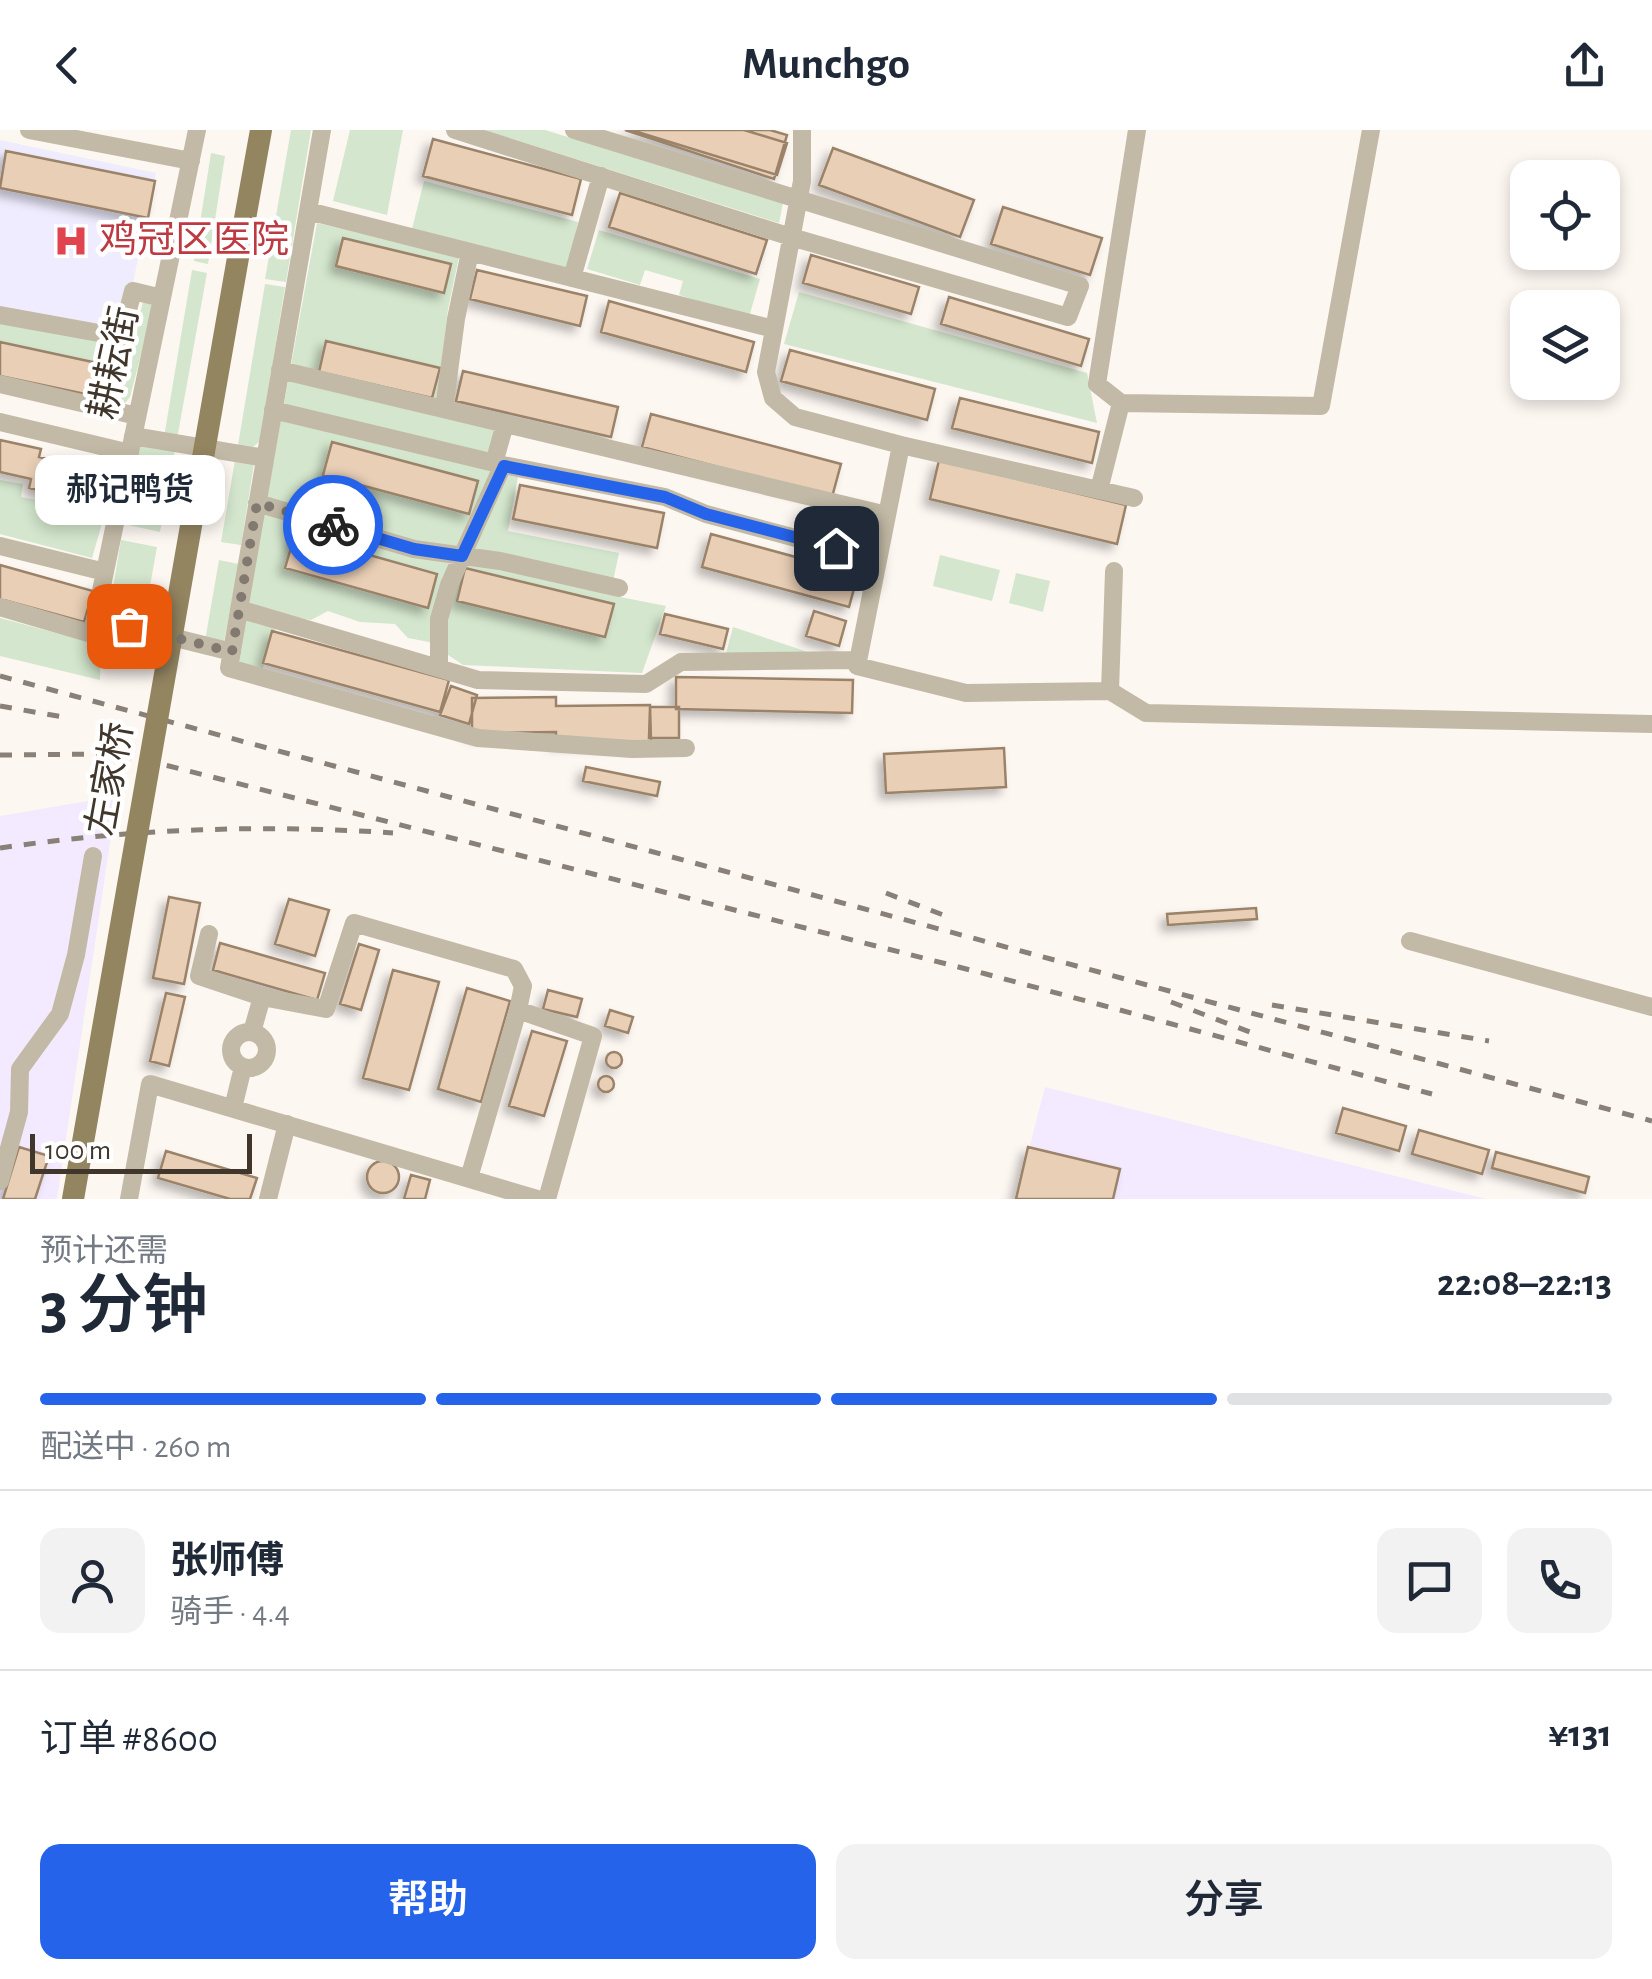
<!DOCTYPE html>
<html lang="zh">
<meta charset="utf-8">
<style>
:root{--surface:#fff;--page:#f2f2f3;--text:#1f2937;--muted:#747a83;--line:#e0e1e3;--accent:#2563eb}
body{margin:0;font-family:"Alegreya Sans","Noto Sans SC",sans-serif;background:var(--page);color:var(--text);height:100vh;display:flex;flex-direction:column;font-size:38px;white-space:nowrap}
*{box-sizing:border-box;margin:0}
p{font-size:32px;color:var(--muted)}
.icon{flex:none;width:55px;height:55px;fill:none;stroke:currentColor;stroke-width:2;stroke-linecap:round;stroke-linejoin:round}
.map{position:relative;height:1069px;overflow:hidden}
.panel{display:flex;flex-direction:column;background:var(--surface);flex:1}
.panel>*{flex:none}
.tools{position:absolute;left:1510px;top:30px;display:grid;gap:20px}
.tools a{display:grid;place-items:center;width:110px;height:110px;border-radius:20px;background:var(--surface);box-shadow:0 5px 15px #0003;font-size:50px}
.scale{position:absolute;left:30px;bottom:25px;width:222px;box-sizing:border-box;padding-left:10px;border:5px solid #40362c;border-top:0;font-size:28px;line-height:35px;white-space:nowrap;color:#40362c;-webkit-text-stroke:8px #fff;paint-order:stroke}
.pin{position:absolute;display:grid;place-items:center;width:85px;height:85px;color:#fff;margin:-42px;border-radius:20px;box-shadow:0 5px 15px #0006}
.courier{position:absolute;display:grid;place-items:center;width:100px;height:100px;margin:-50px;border:8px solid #2563eb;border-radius:50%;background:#fff;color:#222;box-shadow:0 2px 12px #0007}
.bubble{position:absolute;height:70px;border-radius:20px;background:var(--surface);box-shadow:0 5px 15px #0003;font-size:32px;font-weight:600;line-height:70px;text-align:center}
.head em{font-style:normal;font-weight:600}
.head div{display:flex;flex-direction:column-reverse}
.head{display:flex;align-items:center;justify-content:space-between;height:170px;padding:0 40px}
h1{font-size:65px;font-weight:600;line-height:75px}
.bar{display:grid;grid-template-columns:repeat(4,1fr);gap:15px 10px;align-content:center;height:120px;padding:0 40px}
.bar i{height:12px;border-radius:8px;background:var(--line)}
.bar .selected{background:var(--accent)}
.bar p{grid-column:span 4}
.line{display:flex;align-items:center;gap:25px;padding:0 40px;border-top:2px solid var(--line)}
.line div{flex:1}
.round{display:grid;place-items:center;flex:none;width:105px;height:105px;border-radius:20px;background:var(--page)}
.primary-button{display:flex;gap:20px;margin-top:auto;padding:20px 40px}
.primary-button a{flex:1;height:115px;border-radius:20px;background:var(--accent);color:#fff;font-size:40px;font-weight:600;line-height:115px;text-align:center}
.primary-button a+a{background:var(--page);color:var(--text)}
header{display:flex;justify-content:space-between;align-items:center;height:130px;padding:0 40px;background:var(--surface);font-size:45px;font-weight:600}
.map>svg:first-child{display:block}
</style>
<header><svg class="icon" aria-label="back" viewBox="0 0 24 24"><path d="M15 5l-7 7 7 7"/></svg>Munchgo<svg class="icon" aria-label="share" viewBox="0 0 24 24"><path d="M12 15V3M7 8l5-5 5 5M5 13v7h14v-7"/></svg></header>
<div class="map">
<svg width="1652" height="1069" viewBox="0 0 1652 1069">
<defs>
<filter id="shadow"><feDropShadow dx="-6" dy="6" stdDeviation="5" flood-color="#0004"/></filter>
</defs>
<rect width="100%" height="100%" fill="#fdf7f2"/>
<!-- industrial -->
<path fill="#f3eaff" d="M 117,666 L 57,1069 L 0,1069 L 0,686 Z
M 1045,957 L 1486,1069 L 1016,1069 Z"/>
<!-- medical -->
<path fill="#eeecfe" d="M 0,10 L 156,43 L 122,205 L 0,179 Z"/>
<!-- green -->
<path fill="#d4e6cd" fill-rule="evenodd" d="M 291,0 L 311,0 L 286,152 L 265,149 Z
M 350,0 L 403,0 L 387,85 L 333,71 Z
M 484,0 L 545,0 L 783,73 L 779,93 Z
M 211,23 L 225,26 L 208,134 L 194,131 Z
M 424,51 L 578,92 L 569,139 L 412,99 Z
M 317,93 L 459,127 L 448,179 L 435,286 L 497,300 L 490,343 L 518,347 L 508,401 L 619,423 L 610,465 L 666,476 L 642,543 L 463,535 L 429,512 L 408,508 L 395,494 L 360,492 L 328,481 L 311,490 L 280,485 L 262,541 L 236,535 ZM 343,108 L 451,134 L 445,162 L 336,136 ZM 326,211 L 439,237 L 433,267 L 319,241 ZM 332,312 L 477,350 L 469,384 L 324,346 ZM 294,404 L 437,444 L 428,477 L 285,437 ZM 465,438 L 613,474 L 606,506 L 457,471 Z
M 599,100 L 760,149 L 749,187 L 679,165 L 683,151 L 645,140 L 640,155 L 587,139 Z
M 192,140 L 207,143 L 177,309 L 164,307 Z
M 265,154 L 285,157 L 260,311 L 252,318 L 238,315 Z
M 799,162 L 1087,243 L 1097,293 L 784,214 Z
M 143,172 L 154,175 L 130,267 L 123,276 L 0,246 L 104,268 L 110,236 L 0,212 L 0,190 L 132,212 Z
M 137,314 L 175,320 L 160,402 L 124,394 Z
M 235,330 L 254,334 L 241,415 L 221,412 Z
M 0,350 L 23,354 L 21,367 L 105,383 L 92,428 L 0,404 Z
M 121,410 L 157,417 L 143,495 L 108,487 Z
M 940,425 L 1000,440 L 992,471 L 933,456 Z
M 219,430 L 239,434 L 223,516 L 205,511 Z
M 1016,443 L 1050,451 L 1043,482 L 1009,473 Z
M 0,488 L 101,515 L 100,550 L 0,526 Z
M 733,497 L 817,525 L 726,524 Z"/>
<!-- building -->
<path fill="#e9cfb6" stroke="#9b836b" stroke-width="2.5" filter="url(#shadow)" d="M 625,0 L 770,0 L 787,5 L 774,49 Z
M 631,0 L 744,0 L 787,13 L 777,45 Z
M 433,9 L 581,49 L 572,85 L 423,46 Z
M 833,18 L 974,70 L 960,107 L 819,55 Z
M 6,21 L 155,51 L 148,88 L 0,58 Z
M 620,63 L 767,110 L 756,144 L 609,97 Z
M 1003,77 L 1102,108 L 1090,145 L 991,114 Z
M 343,108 L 451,134 L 444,163 L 336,136 Z
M 811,125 L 919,157 L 911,184 L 803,153 Z
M 477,140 L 587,166 L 580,196 L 470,169 Z
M 949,167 L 1089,209 L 1081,236 L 941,194 Z
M 609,171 L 754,212 L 746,242 L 601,202 Z
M 326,211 L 440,238 L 432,268 L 319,242 Z
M 0,212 L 111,236 L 104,268 L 0,246 Z
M 790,220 L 935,259 L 927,290 L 781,251 Z
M 463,241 L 618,277 L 611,307 L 456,271 Z
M 960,268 L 1099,302 L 1092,333 L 952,298 Z
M 651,284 L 841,334 L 832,367 L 642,317 Z
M 0,310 L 41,319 L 39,327 L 112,344 L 104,376 L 29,358 L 31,349 L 0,342 Z
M 332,312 L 478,351 L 469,384 L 323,345 Z
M 939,330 L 1126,375 L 1117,414 L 930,369 Z
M 520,355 L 664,383 L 657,418 L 513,389 Z
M 295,404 L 437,444 L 428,478 L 285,438 Z
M 711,404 L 858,444 L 849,477 L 702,437 Z
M 0,435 L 93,461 L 84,492 L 0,469 Z
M 465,438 L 614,474 L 605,507 L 457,471 Z
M 814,481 L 846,491 L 839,516 L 806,506 Z
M 665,484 L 728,499 L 723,519 L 660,504 Z
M 272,501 L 449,550 L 440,582 L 263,533 Z
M 676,547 L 853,550 L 852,583 L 676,579 Z
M 451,556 L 477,565 L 469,594 L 440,585 Z
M 556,567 L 556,576 L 650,575 L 651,611 L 556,612 L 556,602 L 472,603 L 472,568 Z
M 650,577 L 679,577 L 679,608 L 649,608 Z
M 1004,618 L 1006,657 L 886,663 L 884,624 Z
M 586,637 L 660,652 L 657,666 L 583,651 Z
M 169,767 L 200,773 L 184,854 L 153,848 Z
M 289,769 L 329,780 L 315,826 L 275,814 Z
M 1256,778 L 1257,789 L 1168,795 L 1167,784 Z
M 220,813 L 325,843 L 317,870 L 213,840 Z
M 359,814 L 379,820 L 361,880 L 340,874 Z
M 393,840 L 439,852 L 409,960 L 363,948 Z
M 467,858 L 510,871 L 481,972 L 438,959 Z
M 548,860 L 582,869 L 577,887 L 543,879 Z
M 166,863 L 185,867 L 169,936 L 150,931 Z
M 610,880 L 633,887 L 628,903 L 605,896 Z
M 532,901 L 567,911 L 544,986 L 509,976 Z
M606 930a8 8 0 1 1 16 0a8 8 0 1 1-16 0Z
M598 954a8 8 0 1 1 16 0a8 8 0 1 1-16 0Z
M 1343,978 L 1406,996 L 1399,1021 L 1336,1003 Z
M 1419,1000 L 1489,1020 L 1482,1044 L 1412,1024 Z
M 19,1017 L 49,1026 L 35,1069 L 3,1069 Z
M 1028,1017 L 1120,1039 L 1113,1069 L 1016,1069 Z
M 166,1021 L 257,1048 L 250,1069 L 230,1069 L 158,1048 Z
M 1496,1022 L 1589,1047 L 1585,1063 L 1492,1038 Z
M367 1047a16 16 0 1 1 32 0a16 16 0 1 1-32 0Z
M 411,1045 L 430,1050 L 425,1069 L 404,1069 Z"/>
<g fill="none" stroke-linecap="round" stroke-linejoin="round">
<!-- minor -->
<path stroke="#c2baa6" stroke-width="18" d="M 29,0 L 191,31
M 322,0 L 229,538 L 478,608 L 632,619 L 686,618
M 455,0 L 791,107 L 1068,187 L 1080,156 L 574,0
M 802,0 L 802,51 L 766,242 L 773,268 L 795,287 L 901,315 L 857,536 L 966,563 L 1110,561 L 1114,441
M 1137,0 L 1097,254 L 1121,273 L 1321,276 L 1371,0
M 308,81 L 774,199
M 572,148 L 601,46
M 0,185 L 121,207 L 133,161 L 162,168
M 280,240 L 887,385
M 0,254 L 137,286
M 444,279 L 456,189 L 470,122
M 273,280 L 503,335 L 665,367 L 706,384 L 878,430
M 0,292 L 130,323
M 133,306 L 265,328
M 901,315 L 1134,368
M 494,333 L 505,294
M 1099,360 L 1121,273
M 257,373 L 414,419 L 500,431 L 619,458
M 0,416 L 105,442
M 0,477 L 92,504 L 197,0
M 239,479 L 478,550 L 646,554 L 681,532 L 858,530
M 95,488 L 232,522
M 439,538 L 439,489 L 449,455 L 503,335
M 1110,561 L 1146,583 L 1652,594
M 209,804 L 199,846 L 262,867
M 1410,811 L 1652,877
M231 920a18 18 0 1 1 36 0a18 18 0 1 1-36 0Z
M 252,902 L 262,867 L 326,879 L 354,793 L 514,839 L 523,856 L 518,880
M 233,978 L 243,937
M 469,1048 L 518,880 L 593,906 L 547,1069
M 0,1051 L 19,982 L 20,939 L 60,884 L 76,825 L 93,726
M 129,1069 L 150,954 L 537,1069
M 268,1069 L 287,994"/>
<!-- major -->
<path stroke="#948561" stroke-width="22" d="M 239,122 L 261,0"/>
<!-- rail -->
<path stroke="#898078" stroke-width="5" stroke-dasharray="12 12" stroke-linecap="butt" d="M 0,546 L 1652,991
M 0,576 L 63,587
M 0,625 L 115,624 L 169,636 L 986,844 L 1432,964
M 0,718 C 129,699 263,694 393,703
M 886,763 L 951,788
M 1171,872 L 1250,902
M 1272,875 L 1489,911"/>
<!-- major-bridge -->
<path stroke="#948561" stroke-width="22" d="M 73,1069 L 239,122"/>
</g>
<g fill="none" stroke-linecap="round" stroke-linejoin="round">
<!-- done -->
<path stroke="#827a71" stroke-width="10" stroke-dasharray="0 18" d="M 129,496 L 232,522 L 257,373 L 333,395"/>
<!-- route -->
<path stroke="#2563eb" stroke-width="12" d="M 333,395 L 414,419 L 462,426 L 504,336 L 665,367 L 706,384 L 836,418"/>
</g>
<!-- icons -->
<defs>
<g id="hospital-bare" transform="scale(2.7)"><path d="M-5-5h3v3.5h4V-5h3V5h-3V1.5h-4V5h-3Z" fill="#e0444e" stroke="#fff" stroke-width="2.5" paint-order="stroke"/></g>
</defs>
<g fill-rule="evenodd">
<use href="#hospital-bare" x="71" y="111"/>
</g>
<g text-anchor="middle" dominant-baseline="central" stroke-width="9" stroke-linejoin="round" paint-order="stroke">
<!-- health labels -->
<g font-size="38" fill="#be3a42" stroke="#fff" text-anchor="start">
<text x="99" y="111">鸡冠区医院</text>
</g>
<!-- street labels -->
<g font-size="38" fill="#40362c" stroke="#fff">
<text transform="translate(115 233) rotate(-78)">耕耘街</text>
<text transform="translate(111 649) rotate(-80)">左家桥</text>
</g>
</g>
</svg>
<div class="tools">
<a><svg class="icon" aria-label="locate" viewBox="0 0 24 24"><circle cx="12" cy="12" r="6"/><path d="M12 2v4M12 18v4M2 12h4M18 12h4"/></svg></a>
<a><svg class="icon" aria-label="layers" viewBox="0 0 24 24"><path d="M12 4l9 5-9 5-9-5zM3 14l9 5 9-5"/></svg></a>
</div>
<div class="scale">100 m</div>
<div class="pin" style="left:129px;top:496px;background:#ea580c"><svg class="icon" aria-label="bag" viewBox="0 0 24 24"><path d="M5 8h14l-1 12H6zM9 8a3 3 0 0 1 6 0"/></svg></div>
<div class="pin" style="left:836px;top:418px;background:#1f2937"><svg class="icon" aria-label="home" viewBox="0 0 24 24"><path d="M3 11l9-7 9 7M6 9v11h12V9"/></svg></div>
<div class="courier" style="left:333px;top:395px"><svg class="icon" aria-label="bike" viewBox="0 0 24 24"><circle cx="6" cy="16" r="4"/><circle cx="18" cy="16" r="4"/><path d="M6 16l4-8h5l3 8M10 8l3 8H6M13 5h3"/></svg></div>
<div class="bubble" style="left:35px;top:325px;width:190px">郝记鸭货</div>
</div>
<section class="panel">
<div class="head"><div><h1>3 分钟</h1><p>预计还需</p></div><em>22:08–22:13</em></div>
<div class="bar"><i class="selected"></i><i class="selected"></i><i class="selected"></i><i></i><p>配送中 · 260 m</p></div>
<div class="line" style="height:180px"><a class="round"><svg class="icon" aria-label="person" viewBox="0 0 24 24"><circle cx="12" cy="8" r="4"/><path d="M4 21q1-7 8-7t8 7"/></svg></a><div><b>张师傅</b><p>骑手 · 4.4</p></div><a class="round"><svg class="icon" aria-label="chat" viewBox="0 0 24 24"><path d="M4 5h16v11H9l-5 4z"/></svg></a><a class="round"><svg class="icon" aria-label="phone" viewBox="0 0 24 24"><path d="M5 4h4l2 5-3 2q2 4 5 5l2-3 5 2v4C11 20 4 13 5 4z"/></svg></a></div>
<div class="line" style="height:130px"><div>订单 #8600</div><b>¥131</b></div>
<div class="primary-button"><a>帮助</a><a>分享</a></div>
</section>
